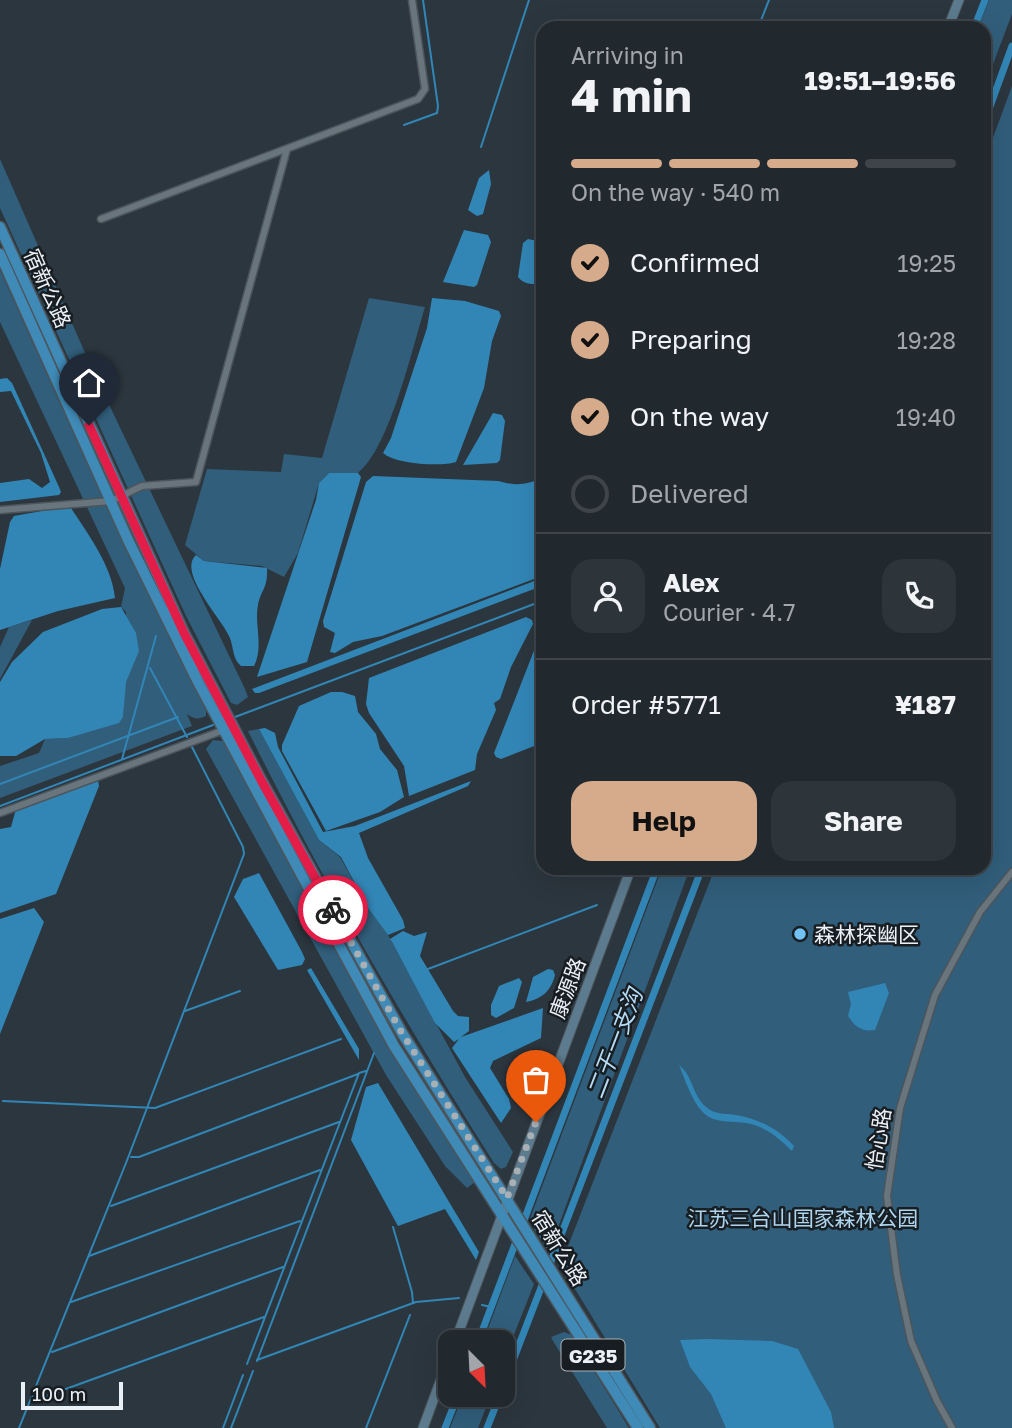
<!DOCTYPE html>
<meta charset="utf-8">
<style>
:root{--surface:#21282e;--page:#2d343a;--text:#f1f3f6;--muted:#a2a6aa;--line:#3e444a;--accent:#d6ab8b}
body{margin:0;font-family:"Golos Text","Noto Sans SC",sans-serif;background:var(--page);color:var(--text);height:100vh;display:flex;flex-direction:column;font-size:26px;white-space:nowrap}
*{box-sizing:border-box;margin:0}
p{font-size:23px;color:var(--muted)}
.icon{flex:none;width:38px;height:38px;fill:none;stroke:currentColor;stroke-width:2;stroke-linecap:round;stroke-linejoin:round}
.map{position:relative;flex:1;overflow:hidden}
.drawer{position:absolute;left:536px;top:21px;width:455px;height:854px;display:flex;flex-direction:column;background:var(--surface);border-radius:21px;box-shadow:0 7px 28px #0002,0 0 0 2px var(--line)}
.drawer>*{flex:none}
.needle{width:46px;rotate:156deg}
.tools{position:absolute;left:438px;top:1330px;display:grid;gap:14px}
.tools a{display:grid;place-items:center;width:77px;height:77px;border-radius:14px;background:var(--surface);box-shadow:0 7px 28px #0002,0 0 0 2px var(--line);font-size:35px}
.scale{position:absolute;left:21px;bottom:18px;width:102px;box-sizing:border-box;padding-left:7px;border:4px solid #eaf1f6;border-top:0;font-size:19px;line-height:24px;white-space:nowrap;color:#eaf1f6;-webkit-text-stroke:5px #181d21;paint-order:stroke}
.pin{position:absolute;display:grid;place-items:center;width:60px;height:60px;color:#fff;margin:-72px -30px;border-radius:50% 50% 50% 0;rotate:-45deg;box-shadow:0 0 7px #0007}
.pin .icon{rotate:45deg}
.courier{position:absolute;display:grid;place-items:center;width:70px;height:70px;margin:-35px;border:5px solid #e11d48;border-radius:50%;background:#fff;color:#222;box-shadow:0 2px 9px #0007}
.headline em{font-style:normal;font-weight:700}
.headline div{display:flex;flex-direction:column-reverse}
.headline{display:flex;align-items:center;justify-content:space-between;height:119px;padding:0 35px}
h1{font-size:46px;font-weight:700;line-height:52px}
.bar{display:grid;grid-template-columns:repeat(4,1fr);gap:10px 7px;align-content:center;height:84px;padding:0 35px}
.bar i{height:9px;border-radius:5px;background:var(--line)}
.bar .current{background:var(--accent)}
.bar p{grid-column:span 4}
.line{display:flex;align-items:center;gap:18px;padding:0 35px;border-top:2px solid var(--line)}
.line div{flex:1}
.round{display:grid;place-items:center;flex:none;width:74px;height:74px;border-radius:21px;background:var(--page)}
ol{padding:0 35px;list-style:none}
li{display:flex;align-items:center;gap:21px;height:77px}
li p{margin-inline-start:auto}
li .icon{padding:7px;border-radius:50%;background:var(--accent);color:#111;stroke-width:4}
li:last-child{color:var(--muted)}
li i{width:38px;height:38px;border:4px solid var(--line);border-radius:50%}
.cta{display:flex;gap:14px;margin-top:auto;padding:14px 35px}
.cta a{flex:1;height:80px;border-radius:21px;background:var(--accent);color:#111;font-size:28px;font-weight:700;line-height:80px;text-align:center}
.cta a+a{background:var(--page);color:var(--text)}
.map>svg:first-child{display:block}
</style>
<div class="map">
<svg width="1012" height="1428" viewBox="0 0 1012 1428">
<rect width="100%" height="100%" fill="#2c363e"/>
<!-- green -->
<path fill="#315e7b" d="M 989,0 L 1012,0 L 1012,14 L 984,88 L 984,28 L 978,28 Z
M 1012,86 L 1012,1428 L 660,1428 L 564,1271 L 565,1263 L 571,1255 L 567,1249 L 715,868 L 984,868 L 984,162 Z
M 0,159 L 93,371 L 245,689 L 248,697 L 237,705 L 231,703 L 186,616 L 0,208 Z
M 0,270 L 128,554 L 206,710 L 206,716 C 197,720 194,719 187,714 L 192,726 L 0,798 L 0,766 L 39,753 L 45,739 L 68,738 L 123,717 L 126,612 L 121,607 L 125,588 L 0,322 Z
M 369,298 L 425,307 C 412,349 390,447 358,473 L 329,473 L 319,483 L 298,553 L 284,577 L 262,566 L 204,561 L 185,545 L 207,469 L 281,472 L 284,454 L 322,458 Z
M 32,620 L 0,679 L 0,647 L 9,627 Z
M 259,729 L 319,840 L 340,857 L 357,887 L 359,896 L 388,935 L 465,1077 L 513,1152 L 506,1167 L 501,1169 L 494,1163 C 405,1023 322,880 248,731 Z
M 213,740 L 223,741 L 388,1043 L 475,1182 L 467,1188 L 445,1166 L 386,1075 L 206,749 Z
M 662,868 L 690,868 L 549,1252 L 529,1221 Z
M 515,1256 L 534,1284 L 502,1365 L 502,1342 L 483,1342 Z
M 564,1332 L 572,1335 L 629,1428 L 607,1428 L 553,1341 L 551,1337 Z
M 463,1395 L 491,1395 L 478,1428 L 450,1428 Z"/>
<!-- water -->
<path fill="#3286b6" d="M 489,170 L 491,184 L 483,214 L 477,216 L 468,210 L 479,178 Z
M 464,230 L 488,235 L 491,242 L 477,285 L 474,287 L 443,282 Z
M 528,239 L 542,242 L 542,282 C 534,286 523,284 518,277 L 523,243 Z
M 432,298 L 465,301 L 499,311 L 501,316 L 492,341 L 484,388 L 456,462 C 441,467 395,464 383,453 L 391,438 L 427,328 Z
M 7,378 L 12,383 L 59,487 L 61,492 L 59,495 L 0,502 L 0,483 L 29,479 L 42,488 L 50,482 L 41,453 L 11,391 L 0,392 L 0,379 Z
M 493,413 L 502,415 L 505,421 L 500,460 L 497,463 L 463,465 Z
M 329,473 L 358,473 L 361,477 L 307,662 L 257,677 L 316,500 L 319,483 Z
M 373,476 L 498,481 C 516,486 526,485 542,478 L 542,576 L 382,636 L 353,642 L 335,653 L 330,652 L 335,633 L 324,627 L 323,621 L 366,482 Z
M 64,507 L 71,508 C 88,534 112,566 115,598 L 58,611 L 0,630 L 0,569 L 10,522 L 14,516 Z
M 196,555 L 204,561 L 267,568 C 268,589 261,589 258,605 C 254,624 264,647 254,666 L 241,666 C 232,659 234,646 229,636 C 221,618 177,572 196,555 Z
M 542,578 L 542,586 L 259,693 L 255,693 L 252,689 Z
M 121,607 L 136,633 L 139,651 L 126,682 L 123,717 L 119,723 L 68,738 L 45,739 L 16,756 L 0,756 L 0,682 L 12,662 L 43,632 L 102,609 Z
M 526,617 L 532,620 L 533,624 L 511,667 L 500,699 L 494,703 L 496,710 L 477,754 L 475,770 L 409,796 L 404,766 L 369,713 L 366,704 L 369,678 Z
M 542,630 L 542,743 L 501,759 L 496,757 L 494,753 Z
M 331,692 L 342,692 L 355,696 L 358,712 L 376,734 L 380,749 L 397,770 L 404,797 L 380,812 L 326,831 L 282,751 L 282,745 L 299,706 Z
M 265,728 L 275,733 L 278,747 L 323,832 L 355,826 L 471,781 L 468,786 L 359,833 L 368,858 L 403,920 L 405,928 L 388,935 L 359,896 L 357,887 L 341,857 L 319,840 L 259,729 Z
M 98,780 L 99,786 L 56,894 L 0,913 L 0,829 L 11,827 L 16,809 Z
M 259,873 L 302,952 L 305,959 L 302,965 L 278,970 L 234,897 L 243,879 Z
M 34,908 L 44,922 L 0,1034 L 0,919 Z
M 403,931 L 414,936 L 427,932 L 420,956 L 453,1011 L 458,1016 L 469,1017 L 469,1031 L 461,1037 L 543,1008 L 541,1038 L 493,1061 L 490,1068 L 509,1099 L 511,1108 L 501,1123 L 452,1048 L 459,1039 L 454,1042 L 435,1023 L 392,942 L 390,939 Z
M 311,968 L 359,1049 L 359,1060 L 307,970 Z
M 548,969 L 553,970 L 555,975 C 551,991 542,999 526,1002 L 533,977 Z
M 519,978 L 522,982 L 514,1008 L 496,1018 L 491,1015 L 491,1005 L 499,986 Z
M 885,983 L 889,993 L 875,1030 C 862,1032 855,1027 848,1016 L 851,1004 L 848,992 Z
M 679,1065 C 693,1076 692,1094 705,1106 C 714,1115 724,1113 736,1115 C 759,1119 778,1129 794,1146 L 792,1151 C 779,1138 765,1126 746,1123 C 734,1121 720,1123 709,1117 C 693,1107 686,1081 679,1065 Z
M 378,1083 L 479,1252 L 476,1260 L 445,1209 L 398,1226 L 351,1140 L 366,1087 Z
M 707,1339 L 772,1341 L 798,1349 L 831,1412 L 834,1428 L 726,1428 L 711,1394 L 690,1367 L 680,1340 Z"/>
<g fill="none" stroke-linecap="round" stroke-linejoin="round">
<!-- stream -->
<path stroke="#3286b6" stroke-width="2" d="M 758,28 L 769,0
M 404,125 L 437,113 L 438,106 L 423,0
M 481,147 L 529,0
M 150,668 L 187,737
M 235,717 L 542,601
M 122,759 L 156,636
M 0,784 L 178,717
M 0,806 L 213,725
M 428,969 L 597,905
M 185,1011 L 240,991
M 3,1101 L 155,1108 L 341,1039
M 131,1157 L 139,1157 L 358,1074
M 111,1206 L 339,1122
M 393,1227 L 412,1292 L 413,1303
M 89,1256 L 320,1170
M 71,1302 L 300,1221
M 482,1305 L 491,1307
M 52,1352 L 283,1267
M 257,1360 L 416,1302 L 459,1298
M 257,1361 L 374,1053
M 247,1364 L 359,1073 L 366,1071
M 32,1398 L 41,1398 L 264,1317
M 19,1428 L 126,1163 L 244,854 L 243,847 L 192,747
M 223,1428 L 243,1375
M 231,1428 L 253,1371
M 366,1428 L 410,1315"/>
<!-- canal -->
<path stroke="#3286b6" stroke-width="7" d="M 974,28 L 985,0
M 984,123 L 1012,46
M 548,1269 L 702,868
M 478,1342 L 657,868
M 502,1389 L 544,1280
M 445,1428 L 458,1395
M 487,1428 L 500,1395"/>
<!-- street casing -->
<g stroke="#4c555b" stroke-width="9">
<path id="street" d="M 101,219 L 418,99 L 425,89 L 412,0
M 0,510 L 111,501 L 142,486 L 196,482 L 287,149
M 0,813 L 224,730
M 952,1428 L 937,1401 L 911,1341 L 897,1275 L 887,1196 L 900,1108 L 935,995 L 980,912 L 1012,872"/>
</g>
<!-- secondary casing -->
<g stroke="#4c555b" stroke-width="11">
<path id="secondary" d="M 948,28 L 959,0
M 455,1342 L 631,868
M 423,1428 L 450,1355"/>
</g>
<!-- highway casing -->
<g stroke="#4c555b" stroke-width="13">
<path id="highway" d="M 0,227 L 184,633 L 261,780 L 402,1033 L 650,1428
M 0,254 L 128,540 L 198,682 L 323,915 L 394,1046 L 638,1428"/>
</g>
<!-- street -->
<use href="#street" stroke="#69757d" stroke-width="6"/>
<!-- secondary -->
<use href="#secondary" stroke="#5c7b8e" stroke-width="9"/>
<!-- highway -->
<use href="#highway" stroke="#3f8ab7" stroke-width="10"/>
</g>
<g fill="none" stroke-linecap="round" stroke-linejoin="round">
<!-- done -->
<path stroke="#a8b0b6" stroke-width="7" stroke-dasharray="0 12.6" d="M 333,910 L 402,1033 L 507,1198 L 536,1122"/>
<!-- route -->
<path stroke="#e11d48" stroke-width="9" d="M 89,425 L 184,633 L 261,780 L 333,910"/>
</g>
<!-- markers -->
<circle fill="#71c1f5" stroke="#181d21" stroke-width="2.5" cx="800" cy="934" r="7"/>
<g text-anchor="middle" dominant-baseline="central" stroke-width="5" stroke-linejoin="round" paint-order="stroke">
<!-- shield labels -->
<rect fill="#181d21" stroke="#abb1b6" stroke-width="2" x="561.5" y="1339.5" width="63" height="31" rx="5"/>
<g font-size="19" font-weight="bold" fill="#eaf1f6">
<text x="593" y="1355">G235</text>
</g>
<!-- street labels -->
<g font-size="21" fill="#eaf1f6" stroke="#181d21">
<text transform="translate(48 288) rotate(66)">宿新公路</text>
<text transform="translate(567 988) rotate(-69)">康源路</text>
<text transform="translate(878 1139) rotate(-81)">怡心路</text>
<text transform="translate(560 1248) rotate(58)">宿新公路</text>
</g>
<!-- poi labels -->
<g font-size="21" fill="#eaf1f6" stroke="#181d21" text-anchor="start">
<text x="814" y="934">森林探幽区</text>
</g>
<!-- park labels -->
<g font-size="21" fill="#aed5ef" stroke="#181d21">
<text x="803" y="1218">江苏三台山国家森林公园</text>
</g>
<!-- water labels -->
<g font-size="23" font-style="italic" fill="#b5dcf7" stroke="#181d21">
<text transform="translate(614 1043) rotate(-69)">二干一支沟</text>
</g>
</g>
</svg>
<div class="tools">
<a><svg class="needle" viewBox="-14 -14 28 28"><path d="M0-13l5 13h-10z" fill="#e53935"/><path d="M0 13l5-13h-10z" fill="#a2a6aa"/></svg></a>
</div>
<div class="scale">100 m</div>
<div class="pin" style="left:536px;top:1122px;background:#ea580c"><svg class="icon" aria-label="bag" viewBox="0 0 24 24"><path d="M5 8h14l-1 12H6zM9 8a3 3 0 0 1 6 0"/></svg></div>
<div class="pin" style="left:89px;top:425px;background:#1f2937"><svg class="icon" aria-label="home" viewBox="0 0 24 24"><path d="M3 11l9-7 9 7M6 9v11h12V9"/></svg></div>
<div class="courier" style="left:333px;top:910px"><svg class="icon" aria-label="bike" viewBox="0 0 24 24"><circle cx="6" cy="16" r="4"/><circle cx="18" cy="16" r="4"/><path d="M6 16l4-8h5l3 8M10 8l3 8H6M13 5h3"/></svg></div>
<section class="drawer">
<div class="headline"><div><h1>4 min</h1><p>Arriving in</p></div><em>19:51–19:56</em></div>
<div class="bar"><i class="current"></i><i class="current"></i><i class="current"></i><i></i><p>On the way · 540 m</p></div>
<ol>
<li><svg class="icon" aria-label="check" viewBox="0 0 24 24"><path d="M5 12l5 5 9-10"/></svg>Confirmed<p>19:25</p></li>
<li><svg class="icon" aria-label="check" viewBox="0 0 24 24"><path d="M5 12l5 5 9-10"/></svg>Preparing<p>19:28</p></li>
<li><svg class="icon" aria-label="check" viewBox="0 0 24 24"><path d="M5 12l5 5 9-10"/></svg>On the way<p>19:40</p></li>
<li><i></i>Delivered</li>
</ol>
<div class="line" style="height:126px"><a class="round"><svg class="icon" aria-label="person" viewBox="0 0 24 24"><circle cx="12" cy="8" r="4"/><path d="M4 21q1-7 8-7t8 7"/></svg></a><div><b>Alex</b><p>Courier · 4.7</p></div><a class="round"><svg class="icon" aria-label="phone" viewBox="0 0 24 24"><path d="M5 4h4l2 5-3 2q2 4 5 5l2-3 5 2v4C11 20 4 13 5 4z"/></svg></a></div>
<div class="line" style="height:91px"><div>Order #5771</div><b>¥187</b></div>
<div class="cta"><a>Help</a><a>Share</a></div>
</section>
</div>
